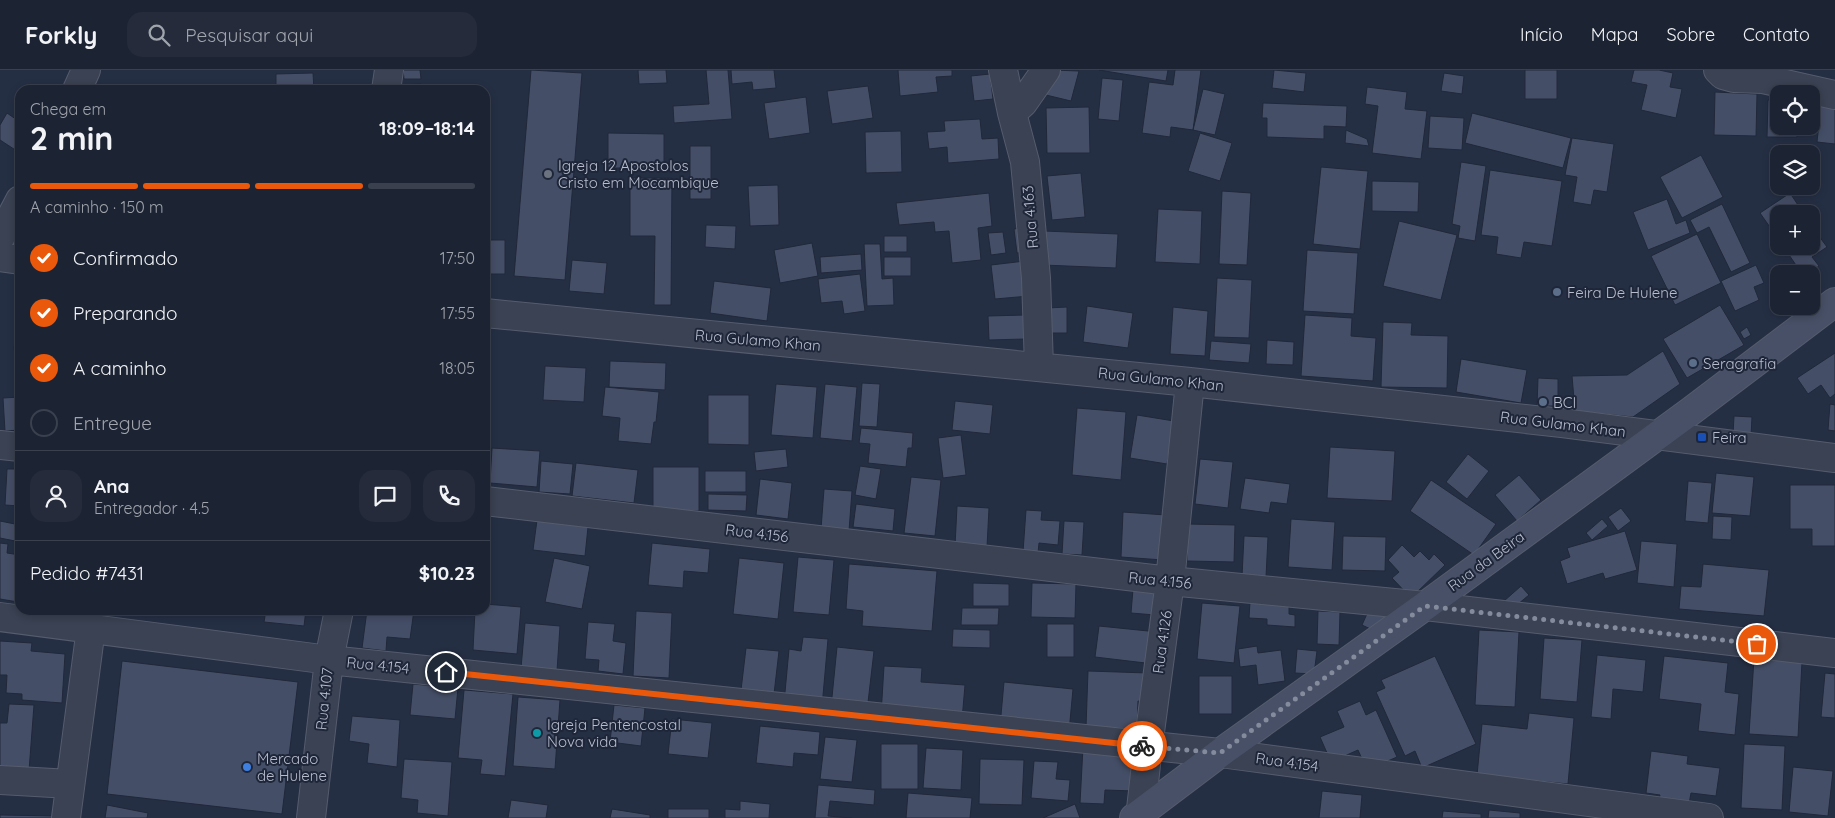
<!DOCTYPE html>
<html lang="pt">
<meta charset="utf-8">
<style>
:root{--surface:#1c2333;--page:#252b3b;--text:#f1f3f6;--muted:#a0a4ac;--line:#3a404e;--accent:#ea580c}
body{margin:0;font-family:Quicksand,sans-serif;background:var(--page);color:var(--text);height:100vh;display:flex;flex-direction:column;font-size:19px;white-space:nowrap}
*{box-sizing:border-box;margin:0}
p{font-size:16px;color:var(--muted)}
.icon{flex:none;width:28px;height:28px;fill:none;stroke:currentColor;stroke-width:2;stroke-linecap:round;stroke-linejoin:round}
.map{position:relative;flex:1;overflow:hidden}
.drawer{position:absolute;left:15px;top:15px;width:475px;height:530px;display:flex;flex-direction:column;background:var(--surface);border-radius:15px;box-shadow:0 2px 8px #0003,0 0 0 1px var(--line)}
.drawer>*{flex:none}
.controls{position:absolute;left:1770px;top:15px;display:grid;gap:10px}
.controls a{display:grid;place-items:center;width:50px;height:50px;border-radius:10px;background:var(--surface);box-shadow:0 2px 8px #0003,0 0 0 1px var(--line);font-size:25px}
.pin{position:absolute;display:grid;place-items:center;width:42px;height:42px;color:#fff;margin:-21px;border:2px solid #fff;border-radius:50%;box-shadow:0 1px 5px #0007}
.courier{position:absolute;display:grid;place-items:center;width:50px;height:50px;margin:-25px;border:4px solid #ea580c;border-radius:50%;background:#fff;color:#222;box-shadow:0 1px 6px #0007}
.headline em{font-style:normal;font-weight:700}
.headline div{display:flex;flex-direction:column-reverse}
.headline{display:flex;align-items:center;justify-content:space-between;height:85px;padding:0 15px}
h1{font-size:32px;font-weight:700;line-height:38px}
.bar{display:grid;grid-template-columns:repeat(4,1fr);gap:8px 5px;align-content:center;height:60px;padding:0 15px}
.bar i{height:6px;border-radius:4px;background:var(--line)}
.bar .on{background:var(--accent)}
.bar p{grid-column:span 4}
.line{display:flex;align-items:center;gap:12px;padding:0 15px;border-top:1px solid var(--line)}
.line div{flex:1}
.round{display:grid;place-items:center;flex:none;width:52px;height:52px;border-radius:15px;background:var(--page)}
ol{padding:0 15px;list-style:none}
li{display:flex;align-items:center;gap:15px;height:55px}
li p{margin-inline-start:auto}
li .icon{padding:5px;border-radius:50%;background:var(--accent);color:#fff;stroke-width:4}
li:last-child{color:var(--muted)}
li i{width:28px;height:28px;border:2px solid var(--line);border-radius:50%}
header{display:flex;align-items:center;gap:30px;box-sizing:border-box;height:70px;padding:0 25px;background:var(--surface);border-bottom:1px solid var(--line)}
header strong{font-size:24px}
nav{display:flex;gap:28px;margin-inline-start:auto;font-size:18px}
.search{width:350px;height:45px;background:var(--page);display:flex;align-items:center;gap:12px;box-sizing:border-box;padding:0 18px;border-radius:15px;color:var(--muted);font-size:19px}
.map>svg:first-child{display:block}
</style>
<header>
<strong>Forkly</strong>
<div class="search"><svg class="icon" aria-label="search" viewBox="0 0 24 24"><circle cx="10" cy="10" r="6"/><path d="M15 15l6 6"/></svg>Pesquisar aqui</div>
<nav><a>Início</a><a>Mapa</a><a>Sobre</a><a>Contato</a></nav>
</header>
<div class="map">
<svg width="1835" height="748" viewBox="0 0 1835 748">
<rect width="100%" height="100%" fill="#252f44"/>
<!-- building -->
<path fill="#444e66" stroke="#20283a" d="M 403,0 L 420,0 L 421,9 L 404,9 Z
M 531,0 L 582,3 L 565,210 L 514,206 Z
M 638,0 L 666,0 L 667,13 L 639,14 Z
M 706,0 L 728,0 L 732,49 L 674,53 L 673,36 L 709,34 Z
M 731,0 L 774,0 L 776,18 L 753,20 L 752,12 L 732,14 Z
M 898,0 L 952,0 L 952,6 L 936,7 L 938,22 L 900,26 Z
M 1053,0 L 1079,1 L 1071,31 L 1046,25 Z
M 1099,0 L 1168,0 L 1166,11 Z
M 1175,0 L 1201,0 L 1193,60 L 1171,57 L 1170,67 L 1142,63 L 1149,12 L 1173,15 Z
M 1274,0 L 1306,3 L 1304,22 L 1272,18 Z
M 1525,0 L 1557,0 L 1557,29 L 1525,29 Z
M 1634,0 L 1659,0 L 1673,3 L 1670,17 L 1682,19 L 1676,48 L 1641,40 L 1647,15 L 1631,12 Z
M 313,3 L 314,20 L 276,20 L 276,4 Z
M 1444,3 L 1464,6 L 1462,24 L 1441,21 Z
M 990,4 L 993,29 L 974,31 L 971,6 Z
M 1102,8 L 1123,10 L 1119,51 L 1098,49 Z
M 421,14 L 422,20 L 402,20 L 401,15 Z
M 868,16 L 873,48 L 832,54 L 827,21 Z
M 336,17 L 368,17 L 368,20 L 336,20 Z
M 1367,17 L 1407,22 L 1405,39 L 1427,41 L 1421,89 L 1372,83 L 1378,36 L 1365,34 Z
M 1203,19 L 1225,24 L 1215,65 L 1193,60 Z
M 1715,22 L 1757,24 L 1756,66 L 1714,65 Z
M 806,27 L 810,63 L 769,69 L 764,33 Z
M 1768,30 L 1779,30 L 1779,56 L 1797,56 L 1797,67 L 1767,67 Z
M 1263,33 L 1347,36 L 1346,57 L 1324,56 L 1324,69 L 1267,67 L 1267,48 L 1262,48 Z
M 1821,34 L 1835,36 L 1835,74 L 1817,72 Z
M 1089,37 L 1090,83 L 1047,83 L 1046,38 Z
M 7,43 L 20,52 L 20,83 L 0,70 L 0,55 Z
M 1472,43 L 1571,68 L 1563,98 L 1465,73 Z
M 1430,46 L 1464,48 L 1462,80 L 1428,78 Z
M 485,47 L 490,48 L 488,63 L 485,63 Z
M 980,49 L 982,69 L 998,68 L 999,89 L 948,93 L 947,77 L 929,79 L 927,62 L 945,61 L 944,51 Z
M 1346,60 L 1367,69 L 1369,76 L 1345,73 Z
M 901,61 L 902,102 L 866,103 L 865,62 Z
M 608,63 L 664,64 L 664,98 L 608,98 Z
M 1200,63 L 1232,73 L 1220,111 L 1188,101 Z
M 1572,68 L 1614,74 L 1607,122 L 1594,120 L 1591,135 L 1573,132 L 1577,107 L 1565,105 Z
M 690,76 L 711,76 L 711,129 L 690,129 Z
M 1701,85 L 1723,127 L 1682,148 L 1660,107 Z
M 1461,92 L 1486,96 L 1475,171 L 1458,168 L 1460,156 L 1452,154 Z
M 1321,97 L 1368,101 L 1360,179 L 1313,174 Z
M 1490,100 L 1562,111 L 1552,176 L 1524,172 L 1521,188 L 1496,184 L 1498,167 L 1481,165 Z
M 1081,103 L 1085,147 L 1052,150 L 1047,106 Z
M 630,108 L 672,108 L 671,235 L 654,235 L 655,166 L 630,166 Z
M 1372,111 L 1419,112 L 1418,142 L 1372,141 Z
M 778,115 L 779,155 L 750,156 L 748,116 Z
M 1222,121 L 1251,123 L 1247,195 L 1219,194 Z
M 989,123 L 992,156 L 978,158 L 981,190 L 952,193 L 949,161 L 935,162 L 934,152 L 899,155 L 896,133 Z
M 1790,123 L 1804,144 L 1779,144 L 1779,170 L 1760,143 Z
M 1667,129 L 1676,154 L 1686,150 L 1690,163 L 1648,180 L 1633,142 Z
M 1722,134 L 1750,193 L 1731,202 L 1709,157 L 1697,163 L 1690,150 Z
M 1158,139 L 1202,141 L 1200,194 L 1155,192 Z
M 1399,151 L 1457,165 L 1441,230 L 1383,216 Z
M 706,155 L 736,156 L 735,179 L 705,177 Z
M 1811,155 L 1827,177 L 1812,187 L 1819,196 L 1808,204 L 1802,204 L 1783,176 L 1811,176 Z
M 1027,157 L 1029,182 L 1017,183 L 1014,159 Z
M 1044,161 L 1118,164 L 1116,198 L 1043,195 Z
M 1003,162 L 1006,183 L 991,185 L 988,163 Z
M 1697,164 L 1721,213 L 1675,235 L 1651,186 Z
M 884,166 L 907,166 L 907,182 L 884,182 Z
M 485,170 L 505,170 L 505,204 L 485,204 Z
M 812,173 L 818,206 L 780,213 L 774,180 Z
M 864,174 L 880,174 L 882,209 L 893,208 L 894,235 L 867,236 Z
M 1307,180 L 1358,183 L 1354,244 L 1303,241 Z
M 861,184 L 862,200 L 821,203 L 820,187 Z
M 884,187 L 911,187 L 911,206 L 884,206 Z
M 572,190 L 607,193 L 604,224 L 569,221 Z
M 1025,191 L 1029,226 L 995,229 L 991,195 Z
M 1756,195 L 1764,213 L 1754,217 L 1759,230 L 1735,241 L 1721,211 Z
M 860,204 L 865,241 L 844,244 L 842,231 L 821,233 L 818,209 Z
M 1217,208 L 1252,210 L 1249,268 L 1214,267 Z
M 714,211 L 771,218 L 767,251 L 710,243 Z
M 18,228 L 20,228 L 20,281 L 14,280 Z
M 1720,235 L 1744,275 L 1687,308 L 1663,269 Z
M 1087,236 L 1133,243 L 1128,278 L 1083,272 Z
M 1067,237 L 1067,263 L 1047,263 L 1047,238 Z
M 1173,237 L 1208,241 L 1205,286 L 1170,284 Z
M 1025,245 L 1025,269 L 989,270 L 988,246 Z
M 1305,245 L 1352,248 L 1351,266 L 1376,268 L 1373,311 L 1301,306 Z
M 1383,252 L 1412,253 L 1411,265 L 1448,266 L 1447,318 L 1381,317 Z
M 1747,257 L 1751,265 L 1744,269 L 1740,262 Z
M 1267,270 L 1294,272 L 1293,295 L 1266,294 Z
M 1211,271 L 1251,274 L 1249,293 L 1209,290 Z
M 488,281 L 488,297 L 485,297 L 485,282 Z
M 1663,281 L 1680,314 L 1633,347 L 1575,341 L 1572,306 L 1627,305 Z
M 1835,283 L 1835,324 L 1830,328 L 1821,315 L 1808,324 L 1797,308 Z
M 1461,289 L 1527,300 L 1521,333 L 1456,322 Z
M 610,291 L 666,293 L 665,320 L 609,317 Z
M 545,296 L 586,298 L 584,332 L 543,330 Z
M 1538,308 L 1558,309 L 1558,336 L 1537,336 Z
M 862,313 L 880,314 L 877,357 L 859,356 Z
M 776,314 L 817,317 L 813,368 L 771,365 Z
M 825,314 L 857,317 L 852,371 L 820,368 Z
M 605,317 L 659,322 L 656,352 L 654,352 L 651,374 L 618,371 L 620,348 L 602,346 Z
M 708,325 L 749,325 L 749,375 L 708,374 Z
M 20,327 L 20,360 L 5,361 L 3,328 Z
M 955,331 L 993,335 L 990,364 L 952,360 Z
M 1830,334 L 1835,335 L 1835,361 L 1828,360 Z
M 1077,338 L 1126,342 L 1121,410 L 1072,405 Z
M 1137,345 L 1174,351 L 1167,394 L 1130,388 Z
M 1734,346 L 1752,347 L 1751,366 L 1733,365 Z
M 861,358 L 913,363 L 912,378 L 908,378 L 906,397 L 868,393 L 870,374 L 859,373 Z
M 961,365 L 966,405 L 943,408 L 938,368 Z
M 1330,377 L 1395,381 L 1392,431 L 1327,428 Z
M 492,378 L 540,381 L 537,417 L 490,413 Z
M 786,379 L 788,397 L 756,401 L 754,382 Z
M 1468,384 L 1489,401 L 1467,429 L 1446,412 Z
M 1200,389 L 1233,392 L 1228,438 L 1195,434 Z
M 541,391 L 573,394 L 570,424 L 539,422 Z
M 576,393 L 638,400 L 634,433 L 572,426 Z
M 860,396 L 881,399 L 876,429 L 855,425 Z
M 653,397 L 699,397 L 699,441 L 653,441 Z
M 7,399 L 20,399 L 20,436 L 5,435 Z
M 705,401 L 746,401 L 746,422 L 705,422 Z
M 1716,403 L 1754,407 L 1750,446 L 1712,443 Z
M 1519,405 L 1541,430 L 1517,451 L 1495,425 Z
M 911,407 L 941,410 L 935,466 L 904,463 Z
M 1245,408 L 1290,414 L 1287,434 L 1271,432 L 1269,443 L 1240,439 Z
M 760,409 L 792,413 L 788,449 L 756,445 Z
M 1431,410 L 1496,454 L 1474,485 L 1410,441 Z
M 1688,411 L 1712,413 L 1708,453 L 1685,451 Z
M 1790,415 L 1835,415 L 1835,476 L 1812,476 L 1812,459 L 1790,459 Z
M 824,419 L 852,421 L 849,461 L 821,459 Z
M 708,424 L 747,425 L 746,441 L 708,440 Z
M 856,434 L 895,439 L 893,461 L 853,457 Z
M 957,436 L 989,438 L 987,477 L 955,476 Z
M 1621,438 L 1631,451 L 1618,461 L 1608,447 Z
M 17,439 L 20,439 L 20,451 L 17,451 Z
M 1026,440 L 1042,441 L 1041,450 L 1060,451 L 1058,475 L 1039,473 L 1038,483 L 1023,482 Z
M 1123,442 L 1166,445 L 1163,490 L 1121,487 Z
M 1713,446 L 1732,447 L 1731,470 L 1712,469 Z
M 1291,449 L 1335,452 L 1332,500 L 1288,497 Z
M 1602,449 L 1608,456 L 1592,470 L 1586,463 Z
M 537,450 L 588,457 L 585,486 L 533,480 Z
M 0,451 L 20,455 L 20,472 L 0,468 Z
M 1064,451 L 1084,452 L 1082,485 L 1062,484 Z
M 1188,454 L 1235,455 L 1234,492 L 1187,491 Z
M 1625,461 L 1637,500 L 1605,509 L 1603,503 L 1567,514 L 1560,491 L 1570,487 L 1567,478 Z
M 1244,466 L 1268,467 L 1266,507 L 1242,506 Z
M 1343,466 L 1386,467 L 1385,501 L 1342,500 Z
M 1641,471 L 1677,474 L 1674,517 L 1637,513 Z
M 0,473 L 8,474 L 7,483 L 20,485 L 20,521 L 18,532 L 0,529 Z
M 652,473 L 710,479 L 708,503 L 684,501 L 683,518 L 648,515 Z
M 1402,475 L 1414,487 L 1420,481 L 1429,490 L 1434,484 L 1445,495 L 1411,528 L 1392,508 L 1399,502 L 1388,490 Z
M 798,487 L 834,490 L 829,545 L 793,542 Z
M 554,488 L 590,496 L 582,539 L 545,532 Z
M 739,488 L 784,493 L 778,549 L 733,544 Z
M 849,494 L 937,501 L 932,561 L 862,556 L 863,541 L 846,539 Z
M 1703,494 L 1769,500 L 1764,546 L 1679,539 L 1681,516 L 1701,517 Z
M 973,513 L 1009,514 L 1009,536 L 973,536 Z
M 1032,513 L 1076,514 L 1075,548 L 1031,547 Z
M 1521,516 L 1529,525 L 1512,539 L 1504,531 Z
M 1133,519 L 1157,521 L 1155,545 L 1131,543 Z
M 1250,532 L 1289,534 L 1289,544 L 1295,545 L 1295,557 L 1267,555 L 1267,549 L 1249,548 Z
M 1202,533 L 1240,536 L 1234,593 L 1197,589 Z
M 485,534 L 521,537 L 517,584 L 473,580 L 475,540 L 485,540 Z
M 1370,537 L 1389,546 L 1381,564 L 1362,555 Z
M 962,538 L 999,538 L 998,555 L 961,555 Z
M 127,540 L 165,540 L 164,545 Z
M 266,540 L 306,540 L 304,556 L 264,552 Z
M 367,540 L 414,540 L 410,569 L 387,567 L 386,581 L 362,578 Z
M 636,541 L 672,543 L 669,608 L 633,606 Z
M 1318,541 L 1340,542 L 1339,575 L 1317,574 Z
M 588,552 L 615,554 L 613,571 L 626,573 L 623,604 L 598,601 L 599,590 L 585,589 Z
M 525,553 L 560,556 L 557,601 L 521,598 Z
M 1047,554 L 1074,554 L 1074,587 L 1047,587 Z
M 1099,556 L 1158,562 L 1154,594 L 1095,587 Z
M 953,559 L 990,560 L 990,578 L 952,577 Z
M 1479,560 L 1519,562 L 1515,637 L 1475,635 Z
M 803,567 L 828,569 L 822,637 L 784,633 L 789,579 L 801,581 Z
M 1544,568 L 1582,570 L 1577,632 L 1540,629 Z
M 0,571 L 32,573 L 31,581 L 65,584 L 62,633 L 22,630 L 22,624 L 6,623 L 7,605 L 0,605 Z
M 1257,576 L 1258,583 L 1281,580 L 1285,611 L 1258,615 L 1256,595 L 1240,597 L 1238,579 Z
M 837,577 L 874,581 L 867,641 L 831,637 Z
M 746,578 L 779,581 L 774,624 L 741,620 Z
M 1297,579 L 1317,581 L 1314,604 L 1295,603 Z
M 1597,585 L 1646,590 L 1643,622 L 1613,619 L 1611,649 L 1591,647 Z
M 1435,586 L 1476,674 L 1422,698 L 1415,681 L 1405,686 L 1376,622 L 1385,618 L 1381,610 Z
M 1664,586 L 1728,593 L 1725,622 L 1739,624 L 1735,665 L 1698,661 L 1701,634 L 1659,629 Z
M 1754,589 L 1802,592 L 1798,667 L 1749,664 Z
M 122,591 L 298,612 L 282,744 L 107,724 Z
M 884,596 L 922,598 L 921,612 L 965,615 L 962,650 L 881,645 Z
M 1088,601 L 1148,603 L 1147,632 L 1138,631 L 1137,659 L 1086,657 Z
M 1825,603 L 1835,604 L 1835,648 L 1821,647 Z
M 1199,606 L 1232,606 L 1232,644 L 1199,644 Z
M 1004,612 L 1073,619 L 1069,662 L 1000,656 Z
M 413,614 L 458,618 L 455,649 L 410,645 Z
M 464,620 L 513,624 L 505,706 L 480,704 L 482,690 L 458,688 Z
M 518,627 L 560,630 L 555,699 L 513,696 Z
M 1360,631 L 1366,645 L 1376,640 L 1397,687 L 1367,700 L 1358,680 L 1331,692 L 1320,667 L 1344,657 L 1337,641 Z
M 9,634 L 34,635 L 29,701 L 0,699 L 0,653 L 7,653 Z
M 614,635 L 645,638 L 641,676 L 610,672 Z
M 1529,643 L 1574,648 L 1568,714 L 1477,705 L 1482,654 L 1527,659 Z
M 352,646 L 400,650 L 397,697 L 367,693 L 369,674 L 349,671 Z
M 672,649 L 712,653 L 708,688 L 668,684 Z
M 760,656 L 820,662 L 818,685 L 794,683 L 793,697 L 756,693 Z
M 825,667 L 857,670 L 852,712 L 820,709 Z
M 881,674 L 918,674 L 918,719 L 881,719 Z
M 1744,674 L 1785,676 L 1782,740 L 1741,738 Z
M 1083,677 L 1136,680 L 1134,721 L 1105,720 L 1104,734 L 1080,733 Z
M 926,678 L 963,680 L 961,720 L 923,718 Z
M 1651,681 L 1688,686 L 1687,694 L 1720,698 L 1716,726 L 1691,723 L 1689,734 L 1659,730 L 1660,725 L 1646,723 Z
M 404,689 L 452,692 L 448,746 L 417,743 L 418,730 L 401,728 Z
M 980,689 L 1024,690 L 1022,735 L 979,734 Z
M 1034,691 L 1058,692 L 1056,709 L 1070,710 L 1068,731 L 1031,728 Z
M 1793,697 L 1833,701 L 1828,746 L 1789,742 Z
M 818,715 L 875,720 L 874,735 L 830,731 L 828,746 L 852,748 L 815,748 Z
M 1322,721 L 1362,725 L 1360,748 L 1319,748 Z
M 908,723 L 972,728 L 970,748 L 906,748 Z
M 511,730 L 548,735 L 546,748 L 508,748 Z
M 740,731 L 770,734 L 769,748 L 725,748 L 725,739 L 740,740 Z
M 1075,734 L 1080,748 L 1043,748 Z
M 107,735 L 148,743 L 147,748 L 105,748 Z
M 612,739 L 650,745 L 650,748 L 610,748 Z
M 668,739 L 709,739 L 709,748 L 668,748 Z
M 1489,740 L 1520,743 L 1520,748 L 1488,748 Z
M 1443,741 L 1481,744 L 1481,748 L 1442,748 Z
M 0,745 L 56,746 L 56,748 L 0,748 Z"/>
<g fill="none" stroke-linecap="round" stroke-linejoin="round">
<!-- street casing -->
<g stroke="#555c6d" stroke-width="30">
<path id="street" d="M 1003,0 L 1012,43 L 1025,92 L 1036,208 L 1039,297
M 1718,0 L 1723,5 L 1734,8 L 1763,9 L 1835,25
M 77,20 L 86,0
M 386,20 L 389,0
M 1012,43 L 1023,33 L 1046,0
M 0,168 L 20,130
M 0,187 L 20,190
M 485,243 L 1190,312 L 1562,353 L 1835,388
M 0,375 L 20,377
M 485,431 L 1170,511 L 1425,536 L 1835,583
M 0,547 L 329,590 L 1220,683 L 1709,748
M 0,710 L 70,714
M 66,748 L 91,558
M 311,748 L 329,590 L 339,540
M 1140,748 L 1148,677 L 1170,511 L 1190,312"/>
</g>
<!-- secondary casing -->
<g stroke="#555c6d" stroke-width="30">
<path id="secondary" d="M 1134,748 L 1220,683 L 1425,536 L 1691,341 L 1835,232"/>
</g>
<!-- street -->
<use href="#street" stroke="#3a4253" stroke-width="28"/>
<!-- secondary -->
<use href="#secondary" stroke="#475066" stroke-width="28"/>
</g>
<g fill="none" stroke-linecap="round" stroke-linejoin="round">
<!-- done -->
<path stroke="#848b9d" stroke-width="5" stroke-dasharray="0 9" d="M 1142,676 L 1220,683 L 1425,536 L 1757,574"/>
<!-- route -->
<path stroke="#ea580c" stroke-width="6" d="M 446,602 L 1142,676"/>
</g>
<!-- markers -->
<circle fill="#6b7280" stroke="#1e2639" stroke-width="2" cx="548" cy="104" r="5"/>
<g fill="#5c6f8a" stroke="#1e2639" stroke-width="2">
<circle cx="1557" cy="222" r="5"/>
<circle cx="1693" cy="293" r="5"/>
<circle cx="1543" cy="332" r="5"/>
</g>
<rect fill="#1a4fb4" stroke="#1e2639" stroke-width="2" x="1697" y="362" width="10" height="10" rx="2.5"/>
<circle fill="#0f9aa8" stroke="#1e2639" stroke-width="2" cx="537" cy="663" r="5"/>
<circle fill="#3f7fe0" stroke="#1e2639" stroke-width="2" cx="247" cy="697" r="5"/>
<g text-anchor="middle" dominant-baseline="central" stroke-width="4" stroke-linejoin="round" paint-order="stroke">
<!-- poi labels -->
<g font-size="15" fill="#b7bdcd" stroke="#1e2639" text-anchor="start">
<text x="558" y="95">Igreja 12 Apostolos<tspan x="558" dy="17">Cristo em Mocambique</tspan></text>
<text x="1567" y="222">Feira De Hulene</text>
<text x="1703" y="293">Seragrafia</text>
<text x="1553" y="332">BCI</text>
<text x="1712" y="367">Feira</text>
<text x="547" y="654">Igreja Pentencostal<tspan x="547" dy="17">Nova vida</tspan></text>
<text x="257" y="688">Mercado<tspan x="257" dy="17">de Hulene</tspan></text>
</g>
<!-- street labels -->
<g font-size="15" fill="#b7bdcd" stroke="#1e2639">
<text transform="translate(1030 147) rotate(-95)">Rua 4.163</text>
<text transform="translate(758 270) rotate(5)">Rua Gulamo Khan</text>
<text transform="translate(1161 309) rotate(6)">Rua Gulamo Khan</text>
<text transform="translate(1563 354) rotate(7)">Rua Gulamo Khan</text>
<text transform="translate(757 463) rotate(7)">Rua 4.156</text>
<text transform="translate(1486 491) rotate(-36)">Rua da Beira</text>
<text transform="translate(1160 510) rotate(6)">Rua 4.156</text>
<text transform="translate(1162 572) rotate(-82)">Rua 4.126</text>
<text transform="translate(378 595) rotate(6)">Rua 4.154</text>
<text transform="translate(324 629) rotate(-84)">Rua 4.107</text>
<text transform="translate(1287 692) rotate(8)">Rua 4.154</text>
</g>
</g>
</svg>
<div class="controls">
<a><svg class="icon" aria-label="locate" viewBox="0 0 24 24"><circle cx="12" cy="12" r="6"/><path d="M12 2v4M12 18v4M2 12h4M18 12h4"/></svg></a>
<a><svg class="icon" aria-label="layers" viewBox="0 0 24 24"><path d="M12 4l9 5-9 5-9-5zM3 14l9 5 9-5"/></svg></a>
<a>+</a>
<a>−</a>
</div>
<div class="pin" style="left:1757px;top:574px;background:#ea580c"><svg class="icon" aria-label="bag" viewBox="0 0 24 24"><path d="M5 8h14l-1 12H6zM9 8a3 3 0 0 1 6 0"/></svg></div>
<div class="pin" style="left:446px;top:602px;background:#1f2937"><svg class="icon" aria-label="home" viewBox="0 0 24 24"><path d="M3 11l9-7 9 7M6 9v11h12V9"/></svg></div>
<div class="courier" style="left:1142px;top:676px"><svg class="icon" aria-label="bike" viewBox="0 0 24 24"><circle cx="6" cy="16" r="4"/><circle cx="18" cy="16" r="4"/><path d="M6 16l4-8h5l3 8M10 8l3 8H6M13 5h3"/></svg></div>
<section class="drawer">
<div class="headline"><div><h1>2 min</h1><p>Chega em</p></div><em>18:09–18:14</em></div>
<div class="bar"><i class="on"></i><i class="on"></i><i class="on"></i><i></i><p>A caminho · 150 m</p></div>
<ol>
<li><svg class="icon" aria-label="check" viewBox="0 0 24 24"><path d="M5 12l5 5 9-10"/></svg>Confirmado<p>17:50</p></li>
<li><svg class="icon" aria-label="check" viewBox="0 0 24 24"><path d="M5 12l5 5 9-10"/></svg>Preparando<p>17:55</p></li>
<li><svg class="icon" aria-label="check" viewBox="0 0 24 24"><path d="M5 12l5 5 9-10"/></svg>A caminho<p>18:05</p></li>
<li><i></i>Entregue</li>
</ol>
<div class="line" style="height:90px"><a class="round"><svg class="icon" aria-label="person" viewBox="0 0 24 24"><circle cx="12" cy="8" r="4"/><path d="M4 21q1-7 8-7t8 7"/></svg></a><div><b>Ana</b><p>Entregador · 4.5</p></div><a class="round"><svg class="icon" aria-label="chat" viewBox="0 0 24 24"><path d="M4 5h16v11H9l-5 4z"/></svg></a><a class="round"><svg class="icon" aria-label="phone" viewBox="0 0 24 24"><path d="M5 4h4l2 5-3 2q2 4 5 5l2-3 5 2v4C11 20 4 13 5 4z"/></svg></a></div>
<div class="line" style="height:65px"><div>Pedido #7431</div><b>$10.23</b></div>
</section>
</div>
